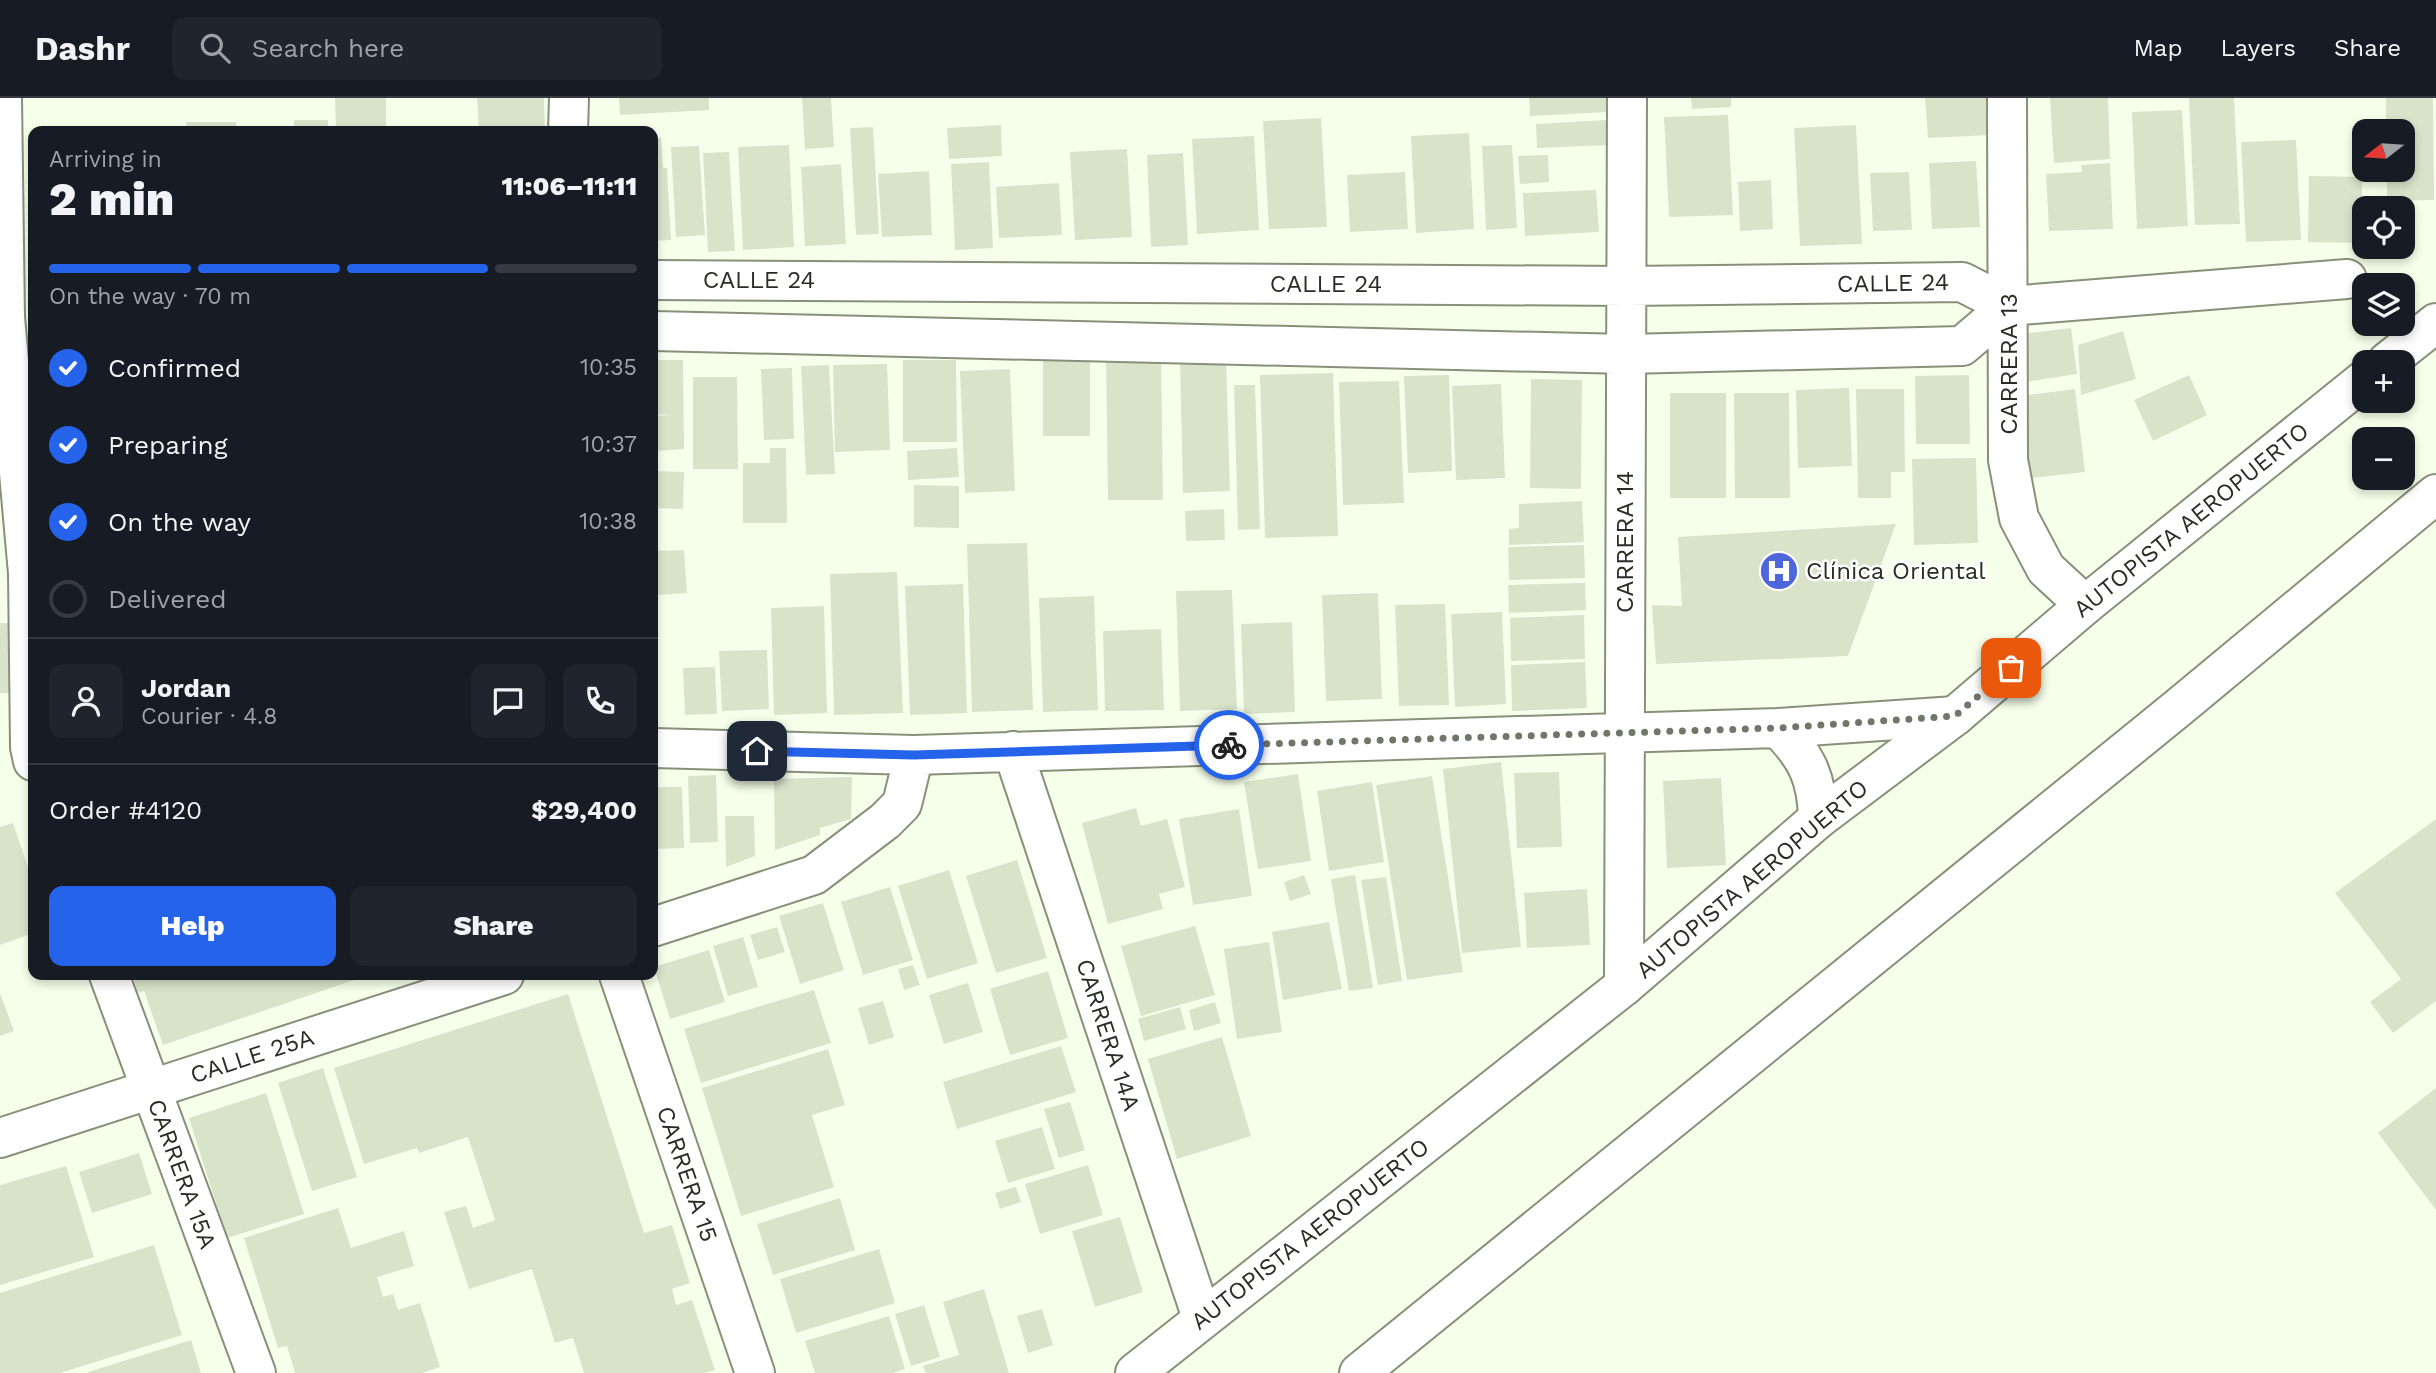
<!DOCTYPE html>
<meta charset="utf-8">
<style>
:root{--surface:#171b24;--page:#20242c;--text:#f1f3f6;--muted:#9ea1a6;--line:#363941;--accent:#2563eb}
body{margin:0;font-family:"Work Sans",sans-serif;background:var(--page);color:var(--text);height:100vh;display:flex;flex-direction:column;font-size:26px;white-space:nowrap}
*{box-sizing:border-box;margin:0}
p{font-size:23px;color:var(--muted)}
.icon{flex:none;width:38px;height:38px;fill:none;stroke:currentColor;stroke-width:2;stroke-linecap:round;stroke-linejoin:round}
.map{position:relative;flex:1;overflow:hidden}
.sheet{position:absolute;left:28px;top:28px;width:630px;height:854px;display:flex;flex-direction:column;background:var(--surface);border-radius:14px;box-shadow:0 4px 10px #0003}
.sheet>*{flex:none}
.needle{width:46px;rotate:253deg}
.fabs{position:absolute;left:2352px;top:21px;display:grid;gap:14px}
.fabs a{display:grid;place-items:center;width:63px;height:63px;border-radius:14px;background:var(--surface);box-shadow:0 4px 10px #0003;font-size:35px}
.pin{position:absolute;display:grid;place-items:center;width:60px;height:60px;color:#fff;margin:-30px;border-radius:14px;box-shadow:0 4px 10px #0006}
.courier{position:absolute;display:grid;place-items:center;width:70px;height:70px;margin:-35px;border:5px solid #2563eb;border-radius:50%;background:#fff;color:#222;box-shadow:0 2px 9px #0007}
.headline em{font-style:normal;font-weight:800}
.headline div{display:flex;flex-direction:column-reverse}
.headline{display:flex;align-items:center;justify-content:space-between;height:119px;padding:0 21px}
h1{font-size:46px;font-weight:800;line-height:52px}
.bar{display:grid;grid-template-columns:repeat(4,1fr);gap:10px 7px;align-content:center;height:84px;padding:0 21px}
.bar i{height:9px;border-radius:5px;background:var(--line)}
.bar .active{background:var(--accent)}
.bar p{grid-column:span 4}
.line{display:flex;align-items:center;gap:18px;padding:0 21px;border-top:2px solid var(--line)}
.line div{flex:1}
.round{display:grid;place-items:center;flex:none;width:74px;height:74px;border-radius:14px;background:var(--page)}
ol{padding:0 21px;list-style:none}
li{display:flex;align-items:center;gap:21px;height:77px}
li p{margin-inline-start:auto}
li .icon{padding:7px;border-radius:50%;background:var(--accent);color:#fff;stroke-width:4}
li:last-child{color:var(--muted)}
li i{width:38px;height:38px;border:4px solid var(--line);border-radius:50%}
.button{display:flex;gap:14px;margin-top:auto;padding:14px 21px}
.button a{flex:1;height:80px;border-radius:14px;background:var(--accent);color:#fff;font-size:28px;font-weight:800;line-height:80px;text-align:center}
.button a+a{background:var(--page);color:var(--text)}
header{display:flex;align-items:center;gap:42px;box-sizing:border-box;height:98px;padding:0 35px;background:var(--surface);border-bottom:2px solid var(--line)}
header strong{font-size:33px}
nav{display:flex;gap:38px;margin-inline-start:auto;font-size:24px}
.search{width:490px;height:63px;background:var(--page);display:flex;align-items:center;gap:18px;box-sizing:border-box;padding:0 24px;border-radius:14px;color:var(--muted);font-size:26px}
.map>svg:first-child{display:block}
</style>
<header>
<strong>Dashr</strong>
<div class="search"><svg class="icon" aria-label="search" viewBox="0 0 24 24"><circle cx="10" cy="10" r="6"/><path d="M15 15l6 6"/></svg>Search here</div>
<nav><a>Map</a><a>Layers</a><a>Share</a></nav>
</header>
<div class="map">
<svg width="2436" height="1275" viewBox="0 0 2436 1275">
<rect width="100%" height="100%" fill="#f6ffea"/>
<!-- building -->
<path fill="#d9e3ca" d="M 335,0 L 386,0 L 386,33 L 336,33 Z
M 477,0 L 544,0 L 545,33 L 479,33 Z
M 619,0 L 709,0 L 709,12 L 620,17 Z
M 802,0 L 831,0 L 834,49 L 805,51 Z
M 1529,0 L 1607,0 L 1608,14 L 1530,18 Z
M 1691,0 L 1731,0 L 1731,9 L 1692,11 Z
M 1925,0 L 1989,0 L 1990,37 L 1928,40 Z
M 2050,0 L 2108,0 L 2110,61 L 2054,65 Z
M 2189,0 L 2234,0 L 2240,126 L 2195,127 Z
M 2386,0 L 2433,0 L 2434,102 L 2387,103 L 2387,72 L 2403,72 L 2403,33 L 2386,33 Z
M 2182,12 L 2188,128 L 2137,131 L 2132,14 Z
M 1728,17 L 1733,117 L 1669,119 L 1664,19 Z
M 1321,20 L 1327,129 L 1269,131 L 1263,23 Z
M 294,22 L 328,22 L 328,33 L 294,33 Z
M 1606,22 L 1608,47 L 1537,50 L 1536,26 Z
M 186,24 L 236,24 L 237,33 L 186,33 Z
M 1001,27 L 1002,58 L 949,61 L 947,30 Z
M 1856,27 L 1862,146 L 1800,148 L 1794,30 Z
M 403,29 L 462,29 L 462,33 L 403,33 Z
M 873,29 L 879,136 L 856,137 L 850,30 Z
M 1469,35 L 1474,131 L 1416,135 L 1411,38 Z
M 1254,38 L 1259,132 L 1197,136 L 1192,41 Z
M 653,40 L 661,40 L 663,70 L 667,70 L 671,142 L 653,143 Z
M 2296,42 L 2301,142 L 2246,144 L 2241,44 Z
M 789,47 L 794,149 L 743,152 L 738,49 Z
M 1512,47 L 1517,130 L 1486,132 L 1482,48 Z
M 699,48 L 705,137 L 676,139 L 671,49 Z
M 1127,51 L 1132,139 L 1075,142 L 1070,54 Z
M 729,54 L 735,153 L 708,154 L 703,55 Z
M 1183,55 L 1188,147 L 1151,149 L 1147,57 Z
M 1548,57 L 1549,84 L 1520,86 L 1518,58 Z
M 1976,63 L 1980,129 L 1932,131 L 1929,65 Z
M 989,64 L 993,150 L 955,152 L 951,66 Z
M 2110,65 L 2113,131 L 2049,133 L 2046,76 L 2082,74 L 2081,67 Z
M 841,66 L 846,146 L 805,148 L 801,69 Z
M 929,73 L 932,137 L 882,139 L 878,76 Z
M 1405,74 L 1408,131 L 1350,134 L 1347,77 Z
M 1909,74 L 1912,132 L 1873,133 L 1870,75 Z
M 2309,78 L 2362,79 L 2362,145 L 2308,144 Z
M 1771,82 L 1773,131 L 1740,133 L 1738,84 Z
M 1059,85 L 1062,137 L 999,140 L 996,89 Z
M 1596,92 L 1599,134 L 1525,138 L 1523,95 Z
M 2071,230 L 2077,276 L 2020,285 L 2014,237 Z
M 2123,233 L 2136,281 L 2081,297 L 2078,247 Z
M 1106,257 L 1161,257 L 1163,402 L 1108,402 Z
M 1043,261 L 1090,261 L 1090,338 L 1043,338 Z
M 653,262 L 683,262 L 684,351 L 653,353 L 653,318 L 673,317 L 653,316 Z
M 903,262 L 956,262 L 957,344 L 903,344 Z
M 1226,263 L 1230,393 L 1183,395 L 1180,264 Z
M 887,266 L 890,352 L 835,354 L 833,267 Z
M 829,267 L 835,376 L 806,377 L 801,268 Z
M 792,270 L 794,341 L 764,342 L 761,271 Z
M 1010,271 L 1015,393 L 965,395 L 960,273 Z
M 1333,275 L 1338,438 L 1265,440 L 1260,277 Z
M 1449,277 L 1452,373 L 1408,375 L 1404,278 Z
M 1969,277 L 1970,346 L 1916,346 L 1915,278 Z
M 2189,277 L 2207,317 L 2153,343 L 2134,302 Z
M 693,279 L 737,279 L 738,371 L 693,371 Z
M 1531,281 L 1582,282 L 1581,391 L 1530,390 Z
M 1399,283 L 1404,405 L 1343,407 L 1339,284 Z
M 1501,286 L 1505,380 L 1456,382 L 1452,288 Z
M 1234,287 L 1255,287 L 1260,431 L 1238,432 Z
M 1849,290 L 1852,368 L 1798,370 L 1796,292 Z
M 1856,291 L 1904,291 L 1905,374 L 1891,374 L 1891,400 L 1858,400 Z
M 2075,291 L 2085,374 L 2031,380 L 2021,298 Z
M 1670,295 L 1726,295 L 1726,400 L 1670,400 Z
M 1734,295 L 1789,295 L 1790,400 L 1735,400 Z
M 770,350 L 786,350 L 787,425 L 743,425 L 743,365 L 770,365 Z
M 957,350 L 959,379 L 908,382 L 907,353 Z
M 1976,360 L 1978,445 L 1914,447 L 1912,361 Z
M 653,373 L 684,374 L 683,411 L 653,410 Z
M 914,387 L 959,388 L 959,430 L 914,429 Z
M 1582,403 L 1584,444 L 1509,447 L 1509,431 L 1519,430 L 1519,406 Z
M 1224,411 L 1225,442 L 1186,443 L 1185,413 Z
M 1896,426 L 1848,558 L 1656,566 L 1652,507 L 1682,508 L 1678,439 Z
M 1027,445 L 1033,612 L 972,614 L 967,446 Z
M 1584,447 L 1585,480 L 1509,482 L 1508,449 Z
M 684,452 L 687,495 L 658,497 L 655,453 Z
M 897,474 L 903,615 L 834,617 L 830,476 Z
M 1585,485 L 1586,512 L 1509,515 L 1508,487 Z
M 963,486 L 967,615 L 910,617 L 905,488 Z
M 1232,492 L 1237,611 L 1180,613 L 1176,493 Z
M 1378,495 L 1382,601 L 1326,603 L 1322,497 Z
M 1094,498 L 1098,612 L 1043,614 L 1039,500 Z
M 1445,506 L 1449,607 L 1399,608 L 1395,507 Z
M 824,508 L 827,615 L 774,617 L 771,510 Z
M 1502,514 L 1506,606 L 1455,609 L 1451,516 Z
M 1584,517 L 1585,561 L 1511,563 L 1510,520 Z
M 1292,524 L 1295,614 L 1244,616 L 1241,526 Z
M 0,525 L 15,525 L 16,595 L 0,595 Z
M 1161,531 L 1164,612 L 1105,613 L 1103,533 Z
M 767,552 L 769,611 L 722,613 L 719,553 Z
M 1585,564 L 1587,610 L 1512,613 L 1511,567 Z
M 715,569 L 717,616 L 685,617 L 683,570 Z
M 1501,664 L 1521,849 L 1462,855 L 1443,671 Z
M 1559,674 L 1562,749 L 1517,750 L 1514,675 Z
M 1298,676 L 1311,763 L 1258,771 L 1244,684 Z
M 716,677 L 718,744 L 690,745 L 688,678 Z
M 1432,678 L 1463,874 L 1407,882 L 1376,687 Z
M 852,679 L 851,721 L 820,730 L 820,737 L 775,752 L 774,681 Z
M 1721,680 L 1726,767 L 1667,770 L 1663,683 Z
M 1372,684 L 1384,764 L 1329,773 L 1317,693 Z
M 653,689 L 682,689 L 684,750 L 653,751 Z
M 1136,710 L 1141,728 L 1167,721 L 1185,789 L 1159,796 L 1163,811 L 1108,826 L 1082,725 Z
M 1239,711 L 1252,798 L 1193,807 L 1179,721 Z
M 725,718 L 754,718 L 755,758 L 726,769 Z
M 2436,721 L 2436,903 L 2393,935 L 2370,904 L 2401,881 L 2335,795 Z
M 13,725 L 33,784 L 33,835 L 0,847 L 0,729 Z
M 1017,762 L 1047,860 L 996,875 L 966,778 Z
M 949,772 L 978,865 L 927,881 L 898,788 Z
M 1304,777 L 1311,796 L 1290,803 L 1284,784 Z
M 1355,777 L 1373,890 L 1349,893 L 1331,781 Z
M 1386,779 L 1402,883 L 1378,887 L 1361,782 Z
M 890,789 L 913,862 L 863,877 L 841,804 Z
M 1587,791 L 1590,847 L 1527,850 L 1524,795 Z
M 823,805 L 844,872 L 800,886 L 779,818 Z
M 1329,824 L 1342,891 L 1283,902 L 1272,834 Z
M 1195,828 L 1215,897 L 1141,918 L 1121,848 Z
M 777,829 L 785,854 L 758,862 L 750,837 Z
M 743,839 L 758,889 L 728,898 L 713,848 Z
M 1269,844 L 1282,934 L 1237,941 L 1224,851 Z
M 709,852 L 725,904 L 670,921 L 654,869 Z
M 913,867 L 920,887 L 904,892 L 898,871 Z
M 1048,873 L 1068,940 L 1010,957 L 990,891 Z
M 132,877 L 369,877 L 163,947 L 144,893 L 138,895 Z
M 968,885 L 983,934 L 944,946 L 929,897 Z
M 814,892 L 831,945 L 701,985 L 684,931 Z
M 0,895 L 14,933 L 0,938 Z
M 568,896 L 644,1135 L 672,1127 L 690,1185 L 672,1191 L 676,1207 L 692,1202 L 715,1272 L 704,1275 L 584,1275 L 573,1240 L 555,1245 L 532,1171 L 469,1191 L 444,1114 L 466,1108 L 473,1130 L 495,1122 L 468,1039 L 419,1055 L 417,1050 L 364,1066 L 334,970 Z
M 883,903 L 894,939 L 869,947 L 858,910 Z
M 1215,904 L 1221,925 L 1194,933 L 1189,912 Z
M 1180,909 L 1186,931 L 1144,943 L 1138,921 Z
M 1222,939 L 1251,1038 L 1177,1061 L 1148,961 Z
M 1061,948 L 1076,994 L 957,1031 L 943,984 Z
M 828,951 L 845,1007 L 812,1017 L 834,1089 L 741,1118 L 702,990 Z
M 323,970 L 357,1079 L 312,1093 L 278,985 Z
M 2436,990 L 2436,1112 L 2378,1035 Z
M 266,995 L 304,1116 L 227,1140 L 189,1020 Z
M 1070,1004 L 1085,1052 L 1059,1060 L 1044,1011 Z
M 1042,1029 L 1055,1071 L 1008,1085 L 995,1043 Z
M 139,1055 L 152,1096 L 92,1115 L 79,1074 Z
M 1088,1067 L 1103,1117 L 1040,1136 L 1025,1086 Z
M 66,1068 L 94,1159 L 0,1187 L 0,1087 Z
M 1016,1089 L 1021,1104 L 1000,1111 L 995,1095 Z
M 840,1100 L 855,1152 L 773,1177 L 757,1126 Z
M 338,1110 L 351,1150 L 404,1133 L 414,1168 L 377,1179 L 383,1199 L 393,1196 L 398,1212 L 420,1205 L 440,1269 L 422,1275 L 295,1275 L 287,1248 L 278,1250 L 244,1140 Z
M 1120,1119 L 1143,1194 L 1095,1209 L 1072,1133 Z
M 154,1147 L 182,1237 L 60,1275 L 0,1275 L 0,1195 Z
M 879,1151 L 895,1205 L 796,1235 L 780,1181 Z
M 984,1191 L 1009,1275 L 926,1275 L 923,1268 L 959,1257 L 943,1204 Z
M 924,1207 L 940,1259 L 911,1268 L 895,1216 Z
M 1042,1211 L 1053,1247 L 1028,1255 L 1017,1218 Z
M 889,1218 L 905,1271 L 893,1275 L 815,1275 L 805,1243 Z
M 191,1242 L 201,1275 L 88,1275 L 88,1274 Z"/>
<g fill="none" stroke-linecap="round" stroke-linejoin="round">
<!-- street casing -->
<g stroke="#879079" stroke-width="42">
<path id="street" d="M 2,0 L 5,219 L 28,475 L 30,649 L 33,663
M 2007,0 L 2008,362 L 2019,420 L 2046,471 L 2085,507
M 568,33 L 569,0
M 653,182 L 1627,188 L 1962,184 L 2009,208
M 2009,208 L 2347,181
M 653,233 L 1626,256 L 1962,248 L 2009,208
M 1778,630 C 1807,659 1817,680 1818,721
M 653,650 L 914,657 L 1778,630 L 1955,618
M 1013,653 L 1202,1220
M 653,829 L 814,777 L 885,723 L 902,706 L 914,657
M 109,877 L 256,1275
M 619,877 L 755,1275
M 1624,888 L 1627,0
M 0,1040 L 504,877"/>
</g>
<!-- highway casing -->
<g stroke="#879079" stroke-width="42">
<path id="highway" d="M 2387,264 L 2436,225
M 1135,1275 L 1624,888 L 1818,721 L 1955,618 L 2085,507 L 2364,282
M 1359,1275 L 2178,610 L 2436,396"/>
</g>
<!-- street -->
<use href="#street" stroke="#fff" stroke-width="38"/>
<!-- highway -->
<use href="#highway" stroke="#fff" stroke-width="38"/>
</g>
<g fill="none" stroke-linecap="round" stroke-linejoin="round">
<!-- done -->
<path stroke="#717669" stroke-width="7" stroke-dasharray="0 12.6" d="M 1229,647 L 1778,630 L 1955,618 L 2011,570"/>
<!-- route -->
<path stroke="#2563eb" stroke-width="9" d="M 757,653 L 914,657 L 1229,647"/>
</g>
<!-- icons -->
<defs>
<g id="hospital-disc" transform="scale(2.0125)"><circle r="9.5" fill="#4d66da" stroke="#fff"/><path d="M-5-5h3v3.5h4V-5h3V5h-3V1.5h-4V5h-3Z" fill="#fff"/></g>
</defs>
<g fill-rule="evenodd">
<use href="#hospital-disc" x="1779" y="473"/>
</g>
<g text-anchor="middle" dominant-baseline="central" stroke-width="5" stroke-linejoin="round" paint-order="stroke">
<!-- street labels -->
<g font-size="24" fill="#2a2d24" stroke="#fff">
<text x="759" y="182">CALLE 24</text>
<text transform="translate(1893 185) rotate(-1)">CALLE 24</text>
<text x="1326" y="186">CALLE 24</text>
<text transform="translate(2009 266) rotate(-90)">CARRERA 13</text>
<text transform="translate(2191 422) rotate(-39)">AUTOPISTA AEROPUERTO</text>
<text transform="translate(1625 444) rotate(-90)">CARRERA 14</text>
<text transform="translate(1752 781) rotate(-40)">AUTOPISTA AEROPUERTO</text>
<text transform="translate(1108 937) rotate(72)">CARRERA 14A</text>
<text transform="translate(252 958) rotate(-18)">CALLE 25A</text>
<text transform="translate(182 1076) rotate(70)">CARRERA 15A</text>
<text transform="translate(687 1076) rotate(71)">CARRERA 15</text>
<text transform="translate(1310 1136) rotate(-38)">AUTOPISTA AEROPUERTO</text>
</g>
<!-- poi labels -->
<g font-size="24" fill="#2a2d24" stroke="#fff" text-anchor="start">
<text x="1806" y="473">Clínica Oriental</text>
</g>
</g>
</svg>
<div class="fabs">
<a><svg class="needle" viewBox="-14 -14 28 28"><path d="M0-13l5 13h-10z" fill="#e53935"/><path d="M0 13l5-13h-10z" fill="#9ea1a6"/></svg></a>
<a><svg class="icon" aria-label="locate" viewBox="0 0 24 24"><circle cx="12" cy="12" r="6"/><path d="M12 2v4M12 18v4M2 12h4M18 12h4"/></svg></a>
<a><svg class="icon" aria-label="layers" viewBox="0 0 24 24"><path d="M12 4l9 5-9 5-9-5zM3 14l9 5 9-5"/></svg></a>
<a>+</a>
<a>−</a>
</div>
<div class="pin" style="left:2011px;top:570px;background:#ea580c"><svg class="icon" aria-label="bag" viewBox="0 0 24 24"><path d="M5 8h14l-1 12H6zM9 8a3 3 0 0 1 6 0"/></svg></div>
<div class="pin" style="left:757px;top:653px;background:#1f2937"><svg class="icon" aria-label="home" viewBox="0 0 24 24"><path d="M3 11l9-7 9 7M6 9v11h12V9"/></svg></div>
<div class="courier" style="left:1229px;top:647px"><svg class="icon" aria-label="bike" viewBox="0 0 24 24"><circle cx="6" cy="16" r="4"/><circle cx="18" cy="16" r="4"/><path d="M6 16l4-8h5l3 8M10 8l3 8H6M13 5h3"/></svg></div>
<section class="sheet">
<div class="headline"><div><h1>2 min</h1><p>Arriving in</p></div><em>11:06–11:11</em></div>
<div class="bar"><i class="active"></i><i class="active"></i><i class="active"></i><i></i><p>On the way · 70 m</p></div>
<ol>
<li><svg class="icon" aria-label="check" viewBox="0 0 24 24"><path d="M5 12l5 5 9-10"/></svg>Confirmed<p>10:35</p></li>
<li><svg class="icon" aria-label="check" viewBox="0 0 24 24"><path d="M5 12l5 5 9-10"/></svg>Preparing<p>10:37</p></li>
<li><svg class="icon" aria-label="check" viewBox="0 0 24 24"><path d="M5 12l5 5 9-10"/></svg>On the way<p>10:38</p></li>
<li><i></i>Delivered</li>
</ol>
<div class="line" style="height:126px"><a class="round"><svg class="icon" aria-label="person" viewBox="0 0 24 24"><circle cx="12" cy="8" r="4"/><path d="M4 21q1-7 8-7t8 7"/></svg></a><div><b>Jordan</b><p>Courier · 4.8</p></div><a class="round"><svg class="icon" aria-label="chat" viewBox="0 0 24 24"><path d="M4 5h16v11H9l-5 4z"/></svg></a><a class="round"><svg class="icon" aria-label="phone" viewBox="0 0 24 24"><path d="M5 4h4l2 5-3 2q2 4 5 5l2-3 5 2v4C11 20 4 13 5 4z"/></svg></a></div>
<div class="line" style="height:91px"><div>Order #4120</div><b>$29,400</b></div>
<div class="button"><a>Help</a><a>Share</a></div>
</section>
</div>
